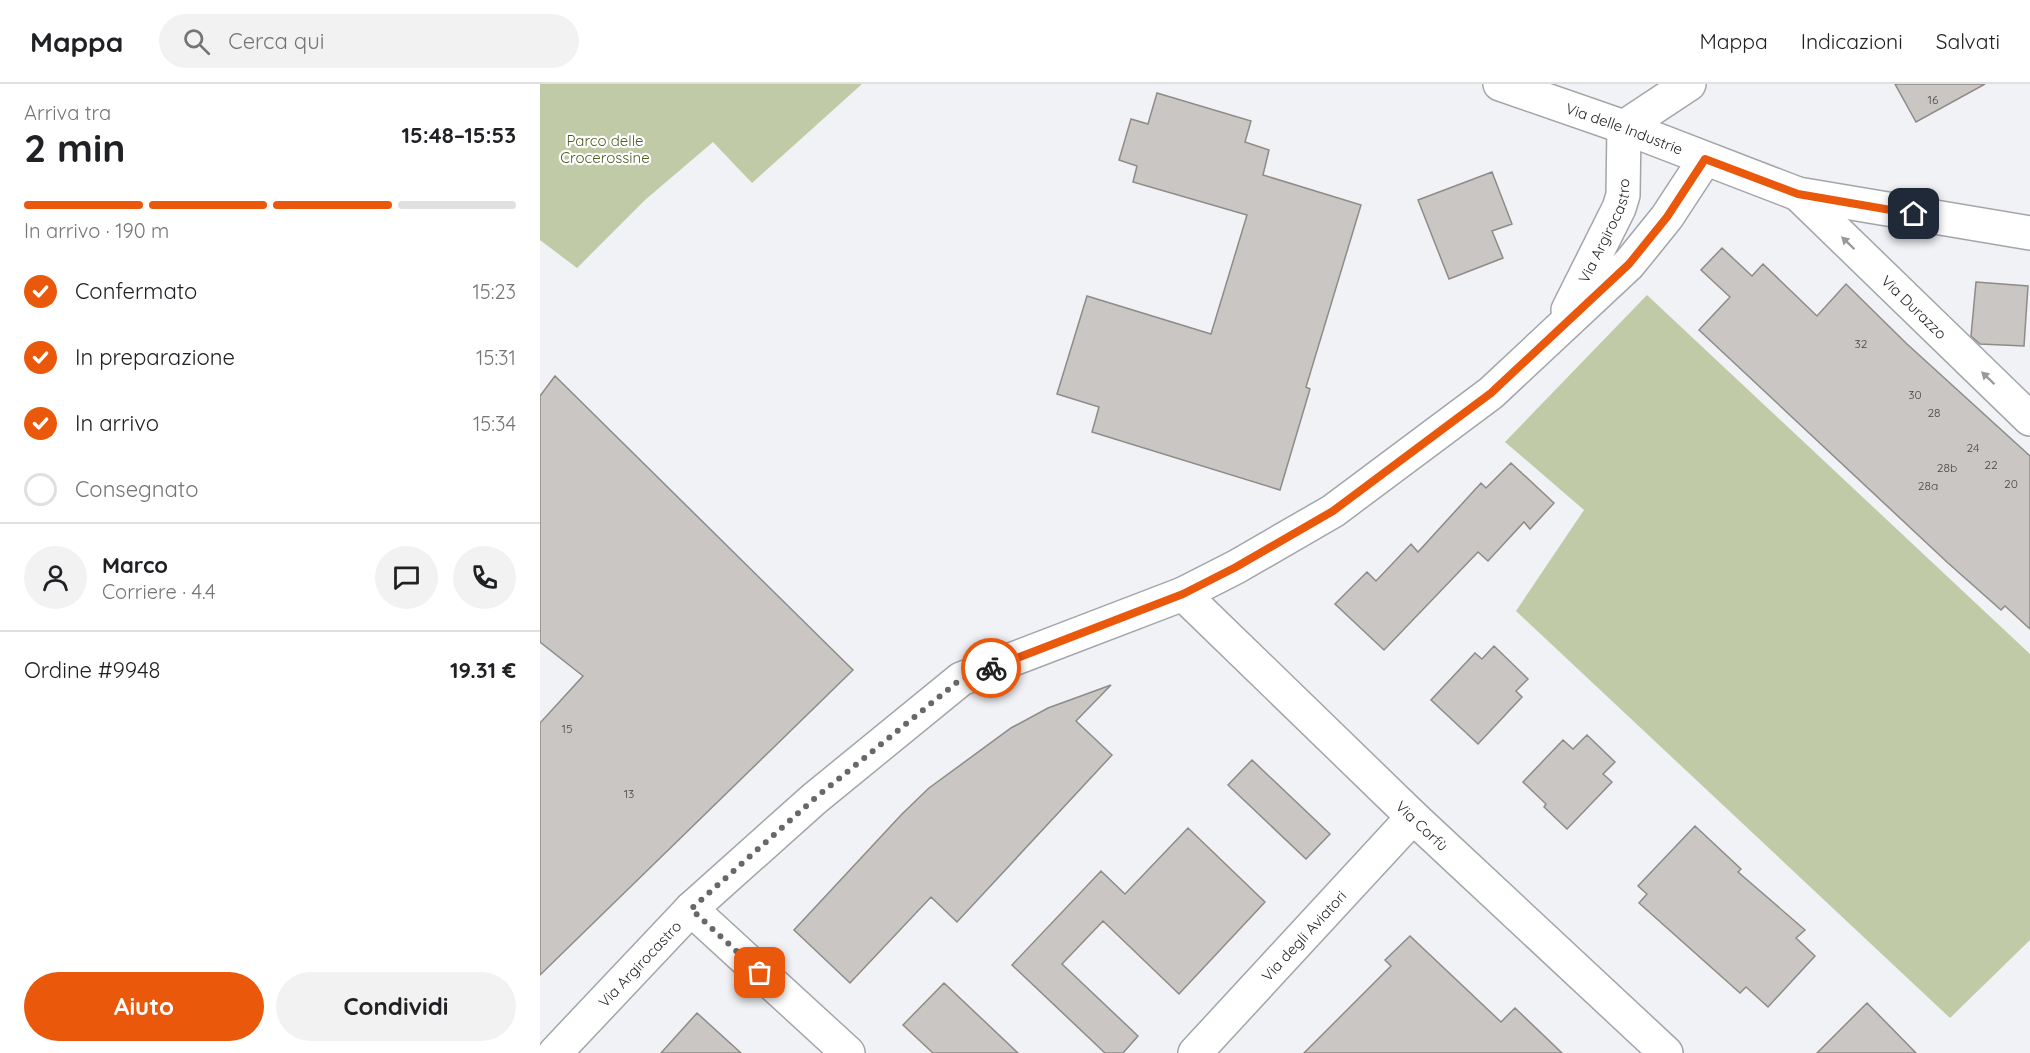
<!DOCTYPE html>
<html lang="it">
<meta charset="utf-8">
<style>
:root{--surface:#fff;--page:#f2f2f2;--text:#202124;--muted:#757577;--line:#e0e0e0;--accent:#ea580c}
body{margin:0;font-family:Quicksand,sans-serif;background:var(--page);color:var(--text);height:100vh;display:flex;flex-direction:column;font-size:22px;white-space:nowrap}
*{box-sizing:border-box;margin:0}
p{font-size:20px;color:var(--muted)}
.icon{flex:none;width:33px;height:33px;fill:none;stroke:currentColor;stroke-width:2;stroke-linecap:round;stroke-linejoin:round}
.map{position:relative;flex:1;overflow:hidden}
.side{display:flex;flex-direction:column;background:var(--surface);width:540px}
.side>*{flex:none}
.pin{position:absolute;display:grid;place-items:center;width:51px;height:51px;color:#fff;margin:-26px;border-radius:12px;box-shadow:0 3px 9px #0006}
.courier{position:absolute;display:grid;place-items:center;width:60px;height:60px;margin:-30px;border:4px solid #ea580c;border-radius:50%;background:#fff;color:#222;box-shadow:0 2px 8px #0007}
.overview em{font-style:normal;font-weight:700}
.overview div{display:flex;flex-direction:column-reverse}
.overview{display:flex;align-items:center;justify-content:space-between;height:102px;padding:0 24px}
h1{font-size:39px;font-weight:700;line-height:45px}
.bar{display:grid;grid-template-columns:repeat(4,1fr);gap:9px 6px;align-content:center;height:72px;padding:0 24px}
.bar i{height:8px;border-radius:4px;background:var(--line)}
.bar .selected{background:var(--accent)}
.bar p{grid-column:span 4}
.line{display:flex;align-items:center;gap:15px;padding:0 24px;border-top:2px solid var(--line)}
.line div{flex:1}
.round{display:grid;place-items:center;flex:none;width:63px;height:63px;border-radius:32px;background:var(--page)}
ol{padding:0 24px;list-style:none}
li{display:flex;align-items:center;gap:18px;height:66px}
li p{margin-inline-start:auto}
li .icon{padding:6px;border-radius:50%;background:var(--accent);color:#fff;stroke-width:4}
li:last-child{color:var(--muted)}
li i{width:33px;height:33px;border:3px solid var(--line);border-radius:50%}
.button{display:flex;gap:12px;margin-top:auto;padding:12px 24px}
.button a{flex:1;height:69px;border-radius:36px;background:var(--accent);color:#fff;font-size:24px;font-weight:700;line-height:69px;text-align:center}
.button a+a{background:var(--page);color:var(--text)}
header{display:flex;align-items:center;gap:36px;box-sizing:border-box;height:84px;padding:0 30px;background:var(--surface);border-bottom:2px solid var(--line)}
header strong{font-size:28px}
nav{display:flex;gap:33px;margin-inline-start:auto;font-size:21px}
.search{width:420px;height:54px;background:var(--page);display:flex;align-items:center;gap:15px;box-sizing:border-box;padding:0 21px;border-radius:33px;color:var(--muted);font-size:22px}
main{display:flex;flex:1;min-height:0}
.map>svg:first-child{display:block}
</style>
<header>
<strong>Mappa</strong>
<div class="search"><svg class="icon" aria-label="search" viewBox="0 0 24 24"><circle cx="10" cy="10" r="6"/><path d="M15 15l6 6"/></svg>Cerca qui</div>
<nav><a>Mappa</a><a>Indicazioni</a><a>Salvati</a></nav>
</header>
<main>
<section class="side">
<div class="overview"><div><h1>2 min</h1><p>Arriva tra</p></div><em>15:48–15:53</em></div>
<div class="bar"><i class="selected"></i><i class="selected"></i><i class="selected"></i><i></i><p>In arrivo · 190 m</p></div>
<ol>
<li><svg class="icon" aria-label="check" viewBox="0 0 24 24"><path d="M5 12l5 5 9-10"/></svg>Confermato<p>15:23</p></li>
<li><svg class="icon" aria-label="check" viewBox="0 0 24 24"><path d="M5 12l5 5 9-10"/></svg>In preparazione<p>15:31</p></li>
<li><svg class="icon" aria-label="check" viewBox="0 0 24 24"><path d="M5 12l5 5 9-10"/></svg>In arrivo<p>15:34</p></li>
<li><i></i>Consegnato</li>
</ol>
<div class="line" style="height:108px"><a class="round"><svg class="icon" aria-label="person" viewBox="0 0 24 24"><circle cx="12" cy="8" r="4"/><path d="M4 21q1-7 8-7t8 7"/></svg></a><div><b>Marco</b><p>Corriere · 4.4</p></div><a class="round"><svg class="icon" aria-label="chat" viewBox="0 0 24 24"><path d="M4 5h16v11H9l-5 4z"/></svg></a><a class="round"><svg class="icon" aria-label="phone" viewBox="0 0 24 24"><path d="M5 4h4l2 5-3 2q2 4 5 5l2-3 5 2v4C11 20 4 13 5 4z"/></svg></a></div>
<div class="line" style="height:78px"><div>Ordine #9948</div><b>19.31 €</b></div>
<div class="button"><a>Aiuto</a><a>Condividi</a></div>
</section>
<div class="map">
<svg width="1490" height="969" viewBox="0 0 1490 969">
<rect width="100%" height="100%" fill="#f0f2f6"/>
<!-- green -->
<path fill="#c0caa7" d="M 0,0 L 322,0 L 212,99 L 173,58 L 105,116 L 37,184 L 0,156 Z
M 1107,211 L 1490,570 L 1490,856 L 1410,934 L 976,527 L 1044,426 L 965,358 Z"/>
<!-- building -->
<path fill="#c9c6c3" stroke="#8e8b88" stroke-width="1.5" d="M 1355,0 L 1445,0 L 1376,38 Z
M 617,9 L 711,37 L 705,58 L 729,66 L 723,91 L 821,121 L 766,303 L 770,305 L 740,406 L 552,348 L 559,323 L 517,310 L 547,212 L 671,250 L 707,131 L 593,98 L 597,82 L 579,76 L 591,35 L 608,40 Z
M 952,88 L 972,140 L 952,147 L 963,174 L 909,195 L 878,116 Z
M 1182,164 L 1212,192 L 1223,180 L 1277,232 L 1306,200 L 1367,260 L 1490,372 L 1490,545 L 1465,522 L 1461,526 L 1408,479 L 1159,246 L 1190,213 L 1161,186 Z
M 1436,198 L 1488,202 L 1484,262 L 1440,260 L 1431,252 Z
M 15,292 L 313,586 L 0,891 L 0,639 L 43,592 L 0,558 L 0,312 Z
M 971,379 L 1014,419 L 990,445 L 984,438 L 948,477 L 938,468 L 844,566 L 795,520 L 827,488 L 836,497 L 871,460 L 878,468 L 941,399 L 946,404 Z
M 954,562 L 988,595 L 976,607 L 982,613 L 938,660 L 891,616 L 935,569 L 942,575 Z
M 571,601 L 536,637 L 572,671 L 417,838 L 391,813 L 310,899 L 254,846 L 362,730 L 389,704 L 471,644 L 508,624 Z
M 1047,651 L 1075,678 L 1063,690 L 1072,698 L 1027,745 L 1004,723 L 1006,720 L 983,698 L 1023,656 L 1033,665 Z
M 712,676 L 790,750 L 766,775 L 688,701 Z
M 1155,742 L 1201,785 L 1198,788 L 1265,846 L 1256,854 L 1275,872 L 1228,923 L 1206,903 L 1200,909 L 1099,819 L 1107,810 L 1098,802 Z
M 648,744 L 725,818 L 639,910 L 563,837 L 522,880 L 598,952 L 583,969 L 565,969 L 472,881 L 561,787 L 585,810 Z
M 870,852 L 961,938 L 975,924 L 1022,969 L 764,969 L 851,882 L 845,876 Z
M 404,899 L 478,969 L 393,969 L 363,941 Z
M 1327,919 L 1376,969 L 1277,969 Z
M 157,929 L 201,969 L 121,969 Z"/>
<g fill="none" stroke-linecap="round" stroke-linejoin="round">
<!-- minor casing -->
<g stroke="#a3a5a9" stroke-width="36">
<g id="minor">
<path id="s1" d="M 960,0 L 1084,43 L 1258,110 L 1490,149"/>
<path d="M 1084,43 L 1149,0"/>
<path id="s2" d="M 1258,110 L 1490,335"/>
<path id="s3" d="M 1028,226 L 1079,124 L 1083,111 L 1084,43"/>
<path id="s4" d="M 643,510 L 873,733 L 1126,969"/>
<path d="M 151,825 L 308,969"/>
<path id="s5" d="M 15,969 L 151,825 L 274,715 L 421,595 L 643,510 L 696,483 L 793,427 L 951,309 L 1089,180 L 1127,133 L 1165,75"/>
<path id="s6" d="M 655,969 L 873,733"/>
</g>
</g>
<!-- minor -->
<use href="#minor" stroke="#fff" stroke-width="33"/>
</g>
<!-- one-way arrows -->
<defs><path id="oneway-solid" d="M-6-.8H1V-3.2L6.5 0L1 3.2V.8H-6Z" transform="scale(1.5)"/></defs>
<g fill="#99999a">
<use href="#oneway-solid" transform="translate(1308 159) rotate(-136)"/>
<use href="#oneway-solid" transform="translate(1448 294) rotate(-136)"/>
</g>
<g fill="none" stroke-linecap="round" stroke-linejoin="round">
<!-- done -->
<path stroke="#67686a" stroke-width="6" stroke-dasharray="0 10.8" d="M 220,889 L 151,825 L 274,715 L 421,595 L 451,584"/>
<!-- route -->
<path stroke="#ea580c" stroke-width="8" d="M 451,584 L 643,510 L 696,483 L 793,427 L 951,309 L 1089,180 L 1127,133 L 1165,75 L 1258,110 L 1374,130"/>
</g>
<g text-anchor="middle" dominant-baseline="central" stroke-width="4.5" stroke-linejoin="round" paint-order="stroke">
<!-- number labels -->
<g font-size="12" fill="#484748">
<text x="1393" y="15">16</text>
<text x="1321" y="259">32</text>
<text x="1375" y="310">30</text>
<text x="1394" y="328">28</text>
<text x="1433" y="363">24</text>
<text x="1451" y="380">22</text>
<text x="1407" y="383">28b</text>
<text x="1471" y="399">20</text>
<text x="1388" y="401">28a</text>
<text x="27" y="644">15</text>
<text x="89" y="709">13</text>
</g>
<!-- street labels -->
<g font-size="15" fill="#1d1d1f" stroke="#fff">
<text stroke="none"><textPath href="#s1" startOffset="132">Via delle Industrie</textPath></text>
<text stroke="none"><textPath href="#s3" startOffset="88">Via Argirocastro</textPath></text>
<text stroke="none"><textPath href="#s2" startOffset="162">Via Durazzo</textPath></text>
<text stroke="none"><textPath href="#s4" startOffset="333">Via Corfù</textPath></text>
<text stroke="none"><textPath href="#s6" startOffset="160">Via degli Aviatori</textPath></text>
<text stroke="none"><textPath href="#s5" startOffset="123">Via Argirocastro</textPath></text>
</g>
<!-- park labels -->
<g font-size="15" fill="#4e5c20" stroke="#fff">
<text x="65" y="56">Parco delle<tspan x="65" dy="17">Crocerossine</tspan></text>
</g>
</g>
</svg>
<div class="pin" style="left:220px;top:889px;background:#ea580c"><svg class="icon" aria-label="bag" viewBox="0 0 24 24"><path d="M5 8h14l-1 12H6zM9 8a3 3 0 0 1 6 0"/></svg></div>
<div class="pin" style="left:1374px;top:130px;background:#1f2937"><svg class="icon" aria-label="home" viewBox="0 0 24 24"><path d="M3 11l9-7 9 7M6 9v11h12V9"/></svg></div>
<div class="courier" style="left:451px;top:584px"><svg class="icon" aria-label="bike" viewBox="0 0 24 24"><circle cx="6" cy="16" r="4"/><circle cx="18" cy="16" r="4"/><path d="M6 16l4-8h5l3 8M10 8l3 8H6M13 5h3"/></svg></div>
</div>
</main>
